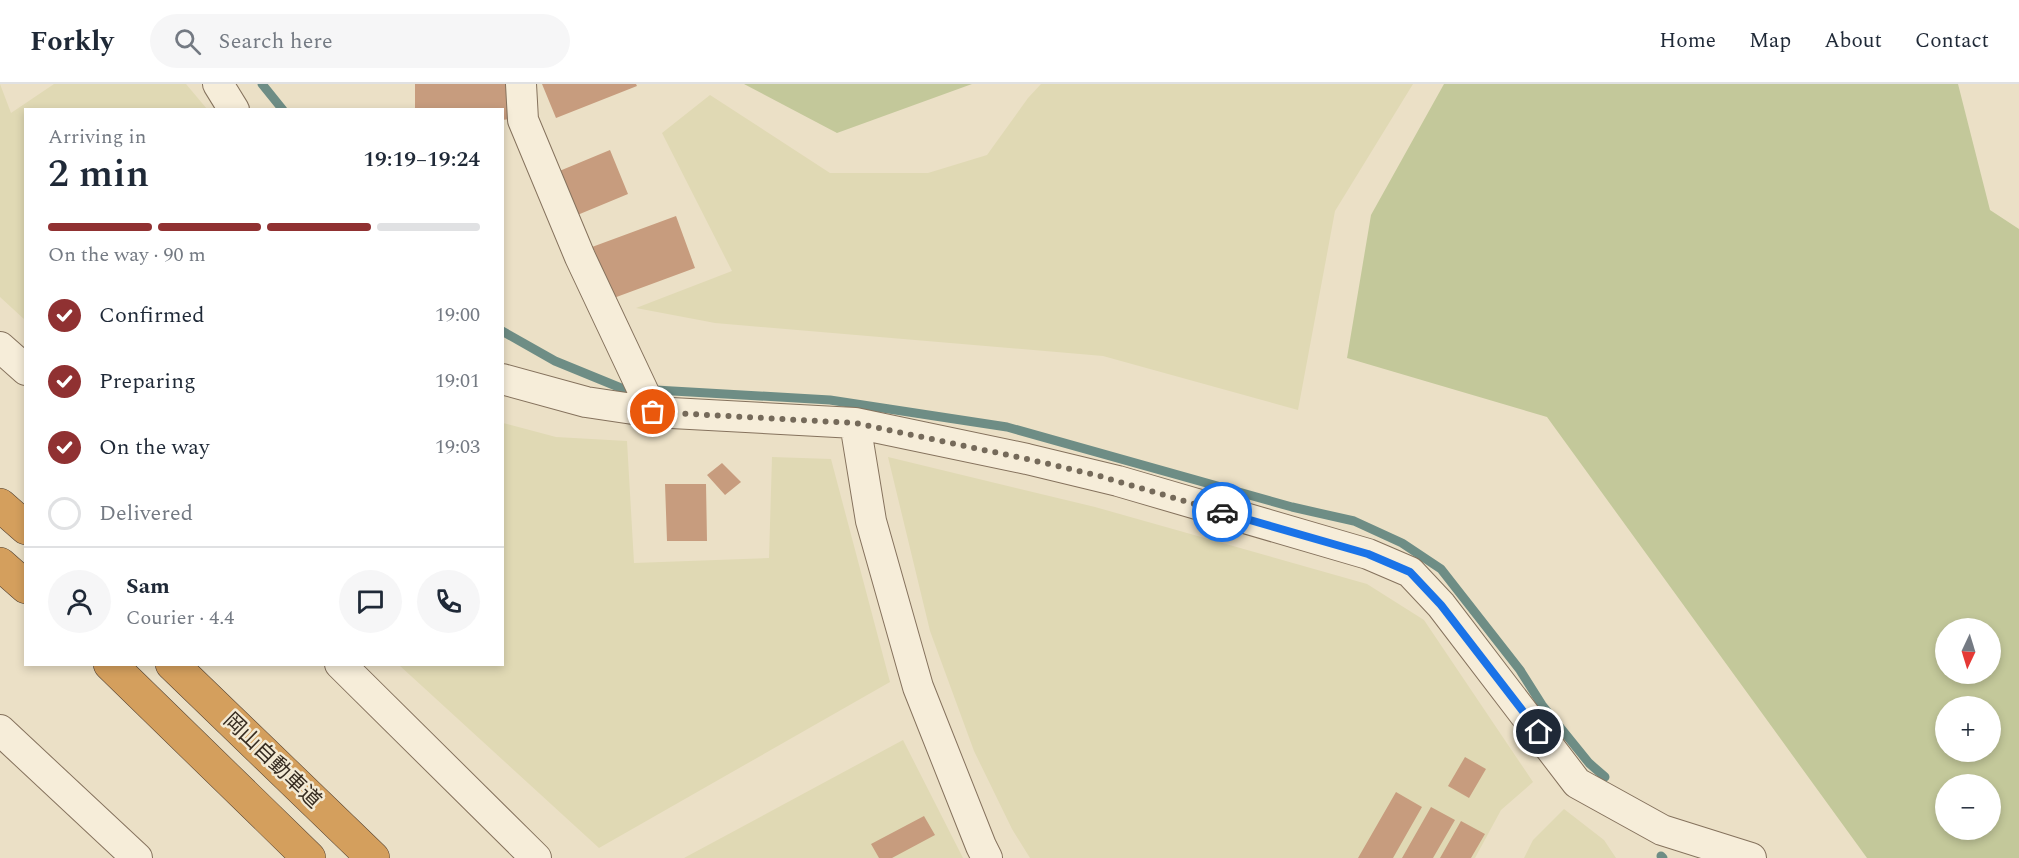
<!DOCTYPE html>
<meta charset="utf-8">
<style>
:root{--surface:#fff;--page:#f6f6f7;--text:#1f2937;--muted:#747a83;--line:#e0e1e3;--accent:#903132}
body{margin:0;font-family:Spectral,"Noto Sans JP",serif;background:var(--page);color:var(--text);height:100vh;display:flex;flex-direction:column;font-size:22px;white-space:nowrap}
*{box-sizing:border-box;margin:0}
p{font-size:20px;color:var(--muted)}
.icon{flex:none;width:33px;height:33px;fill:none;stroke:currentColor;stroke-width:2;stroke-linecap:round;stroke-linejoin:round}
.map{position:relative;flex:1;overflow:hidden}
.details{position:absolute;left:24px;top:24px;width:480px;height:558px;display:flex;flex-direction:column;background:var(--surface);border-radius:0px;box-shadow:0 3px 9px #0003}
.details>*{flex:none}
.needle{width:39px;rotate:184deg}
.controls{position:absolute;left:1935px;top:534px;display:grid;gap:12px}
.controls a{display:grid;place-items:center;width:66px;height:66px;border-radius:50%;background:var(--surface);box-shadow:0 3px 9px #0003;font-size:30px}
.pin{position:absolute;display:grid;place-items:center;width:51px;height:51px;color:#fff;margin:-26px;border:3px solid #fff;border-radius:50%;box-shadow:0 2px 6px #0007}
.courier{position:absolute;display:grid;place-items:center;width:60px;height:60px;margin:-30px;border:4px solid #1a73e8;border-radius:50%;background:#fff;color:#222;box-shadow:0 2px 8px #0007}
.overview em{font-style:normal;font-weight:600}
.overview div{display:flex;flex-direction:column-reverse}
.overview{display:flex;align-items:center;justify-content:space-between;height:102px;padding:0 24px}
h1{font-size:39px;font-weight:600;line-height:45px}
.bar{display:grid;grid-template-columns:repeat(4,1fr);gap:9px 6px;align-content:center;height:72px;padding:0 24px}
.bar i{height:8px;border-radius:4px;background:var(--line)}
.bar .active{background:var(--accent)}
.bar p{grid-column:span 4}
.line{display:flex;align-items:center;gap:15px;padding:0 24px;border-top:2px solid var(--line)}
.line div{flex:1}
.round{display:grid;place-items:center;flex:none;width:63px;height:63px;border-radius:32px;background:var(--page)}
ol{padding:0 24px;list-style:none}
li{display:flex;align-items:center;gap:18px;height:66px}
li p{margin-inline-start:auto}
li .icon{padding:6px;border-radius:50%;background:var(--accent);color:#fff;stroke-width:4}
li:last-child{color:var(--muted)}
li i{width:33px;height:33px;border:3px solid var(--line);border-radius:50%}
header{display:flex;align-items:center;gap:36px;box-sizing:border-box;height:84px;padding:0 30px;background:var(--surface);border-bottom:2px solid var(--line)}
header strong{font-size:28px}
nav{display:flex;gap:33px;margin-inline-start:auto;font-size:21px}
.search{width:420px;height:54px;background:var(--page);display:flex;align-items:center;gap:15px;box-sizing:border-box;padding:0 21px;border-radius:33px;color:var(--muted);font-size:22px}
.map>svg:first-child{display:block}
</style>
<header>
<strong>Forkly</strong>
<div class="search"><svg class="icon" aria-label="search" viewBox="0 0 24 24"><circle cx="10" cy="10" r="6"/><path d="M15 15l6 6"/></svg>Search here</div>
<nav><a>Home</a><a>Map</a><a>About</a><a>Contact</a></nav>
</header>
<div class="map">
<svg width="2019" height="774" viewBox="0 0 2019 774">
<rect width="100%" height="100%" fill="#ebe0c6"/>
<!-- farmland -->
<path fill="#e0d9b4" d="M 0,0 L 11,29 L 54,0 L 186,0 L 207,25 L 26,26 L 25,236 L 0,213 Z
M 1041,0 L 1413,0 L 1335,127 L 1298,326 L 1103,272 L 715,239 L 636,224 L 732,187 L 662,49 L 710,11 L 830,89 L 928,89 L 987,71 L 1028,14 Z
M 503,339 L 556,353 L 627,357 L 634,479 L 769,474 L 772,373 L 831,375 L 890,598 L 599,764 L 399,581 L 502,580 Z
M 888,373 L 1095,423 L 1367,500 L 1424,536 L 1533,698 L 1501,726 L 1475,774 L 1030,774 L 1012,745 L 974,667 L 930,547 Z
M 903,656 L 963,774 L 684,774 Z
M 1564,725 L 1604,756 L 1616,774 L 1524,774 L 1533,756 Z"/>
<!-- green -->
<path fill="#c3c89a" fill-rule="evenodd" d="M 744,0 L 972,0 L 837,49 Z
M 1444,0 L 1958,0 L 1990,126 L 2019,145 L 2019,774 L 1867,774 L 1547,333 L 1347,274 L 1371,131 ZM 1946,544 L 1990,544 L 1990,590 L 1946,590 ZM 1946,622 L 1990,622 L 1990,668 L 1946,668 ZM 1946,700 L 1990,700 L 1990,746 L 1946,746 Z"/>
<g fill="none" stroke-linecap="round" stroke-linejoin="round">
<!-- stream -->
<path stroke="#6e8d85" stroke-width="9" d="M 262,0 L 283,26
M 502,247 L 555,277 L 621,304 L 830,316 L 1007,343 L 1292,423 L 1354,437 L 1402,459 L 1441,485 L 1520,586 L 1542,621 L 1589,679 L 1605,693
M 1661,772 L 1663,774"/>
</g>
<!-- building -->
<path fill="#c79c7e" d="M 415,0 L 511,0 L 511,35 L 502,36 L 502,26 L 415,26 Z
M 542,0 L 636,0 L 637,2 L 556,34 Z
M 610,66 L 628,110 L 575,132 L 557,88 Z
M 676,132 L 695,184 L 611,215 L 592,163 Z
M 722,379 L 741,398 L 725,411 L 707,391 Z
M 665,400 L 706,400 L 707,457 L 667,457 Z
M 1465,673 L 1486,685 L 1469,714 L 1448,702 Z
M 1396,708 L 1422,723 L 1393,774 L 1358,774 Z
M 1431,723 L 1455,736 L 1433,774 L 1402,774 Z
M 924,732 L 935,751 L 892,774 L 879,774 L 871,760 Z
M 1461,737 L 1485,750 L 1471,774 L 1440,774 Z"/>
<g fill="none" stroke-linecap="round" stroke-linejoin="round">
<!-- minor casing -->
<g stroke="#85725d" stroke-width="32">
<path id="minor" d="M 218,0 L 234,26
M 521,0 L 523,36 L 580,173 L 653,328
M 0,263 L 26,286
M 502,295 L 586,318 L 653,328 L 855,339 L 1027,375 L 1118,397 L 1368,470 L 1410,488 L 1441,521 L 1577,699 L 1662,746 L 1751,774
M 855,339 L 871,437 L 918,603 L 981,762 L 987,774
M 340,580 L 536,774
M 0,646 L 137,774"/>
</g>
<!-- highway casing -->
<g stroke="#534131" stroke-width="34">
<path id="highway" d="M 0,421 L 26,444
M 0,480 L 26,503
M 110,580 L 309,774
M 172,580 L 373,774"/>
</g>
<!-- minor -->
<use href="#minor" stroke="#f6edd9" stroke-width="30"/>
<!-- highway -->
<use href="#highway" stroke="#d49f5d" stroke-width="33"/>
</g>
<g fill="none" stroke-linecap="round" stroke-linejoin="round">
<!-- done -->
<path stroke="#756a5a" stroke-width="6" stroke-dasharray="0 10.8" d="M 653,328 L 855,339 L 1027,375 L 1096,391 L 1222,428"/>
<!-- route -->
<path stroke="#1a73e8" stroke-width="8" d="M 1222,428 L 1368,470 L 1410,488 L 1441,521 L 1539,648"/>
</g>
<g text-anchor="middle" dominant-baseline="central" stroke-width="5" stroke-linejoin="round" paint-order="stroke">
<!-- street labels -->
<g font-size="21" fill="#362b20" stroke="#f3ead5">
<text transform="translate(272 677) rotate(44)">岡山自動車道</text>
</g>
</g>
</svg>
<div class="controls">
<a><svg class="needle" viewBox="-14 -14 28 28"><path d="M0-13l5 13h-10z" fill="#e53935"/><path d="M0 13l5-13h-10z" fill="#747a83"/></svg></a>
<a>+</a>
<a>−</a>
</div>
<div class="pin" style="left:653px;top:328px;background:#ea580c"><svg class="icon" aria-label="bag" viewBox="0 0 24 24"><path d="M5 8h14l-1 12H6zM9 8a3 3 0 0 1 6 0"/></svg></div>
<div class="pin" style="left:1539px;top:648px;background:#1f2937"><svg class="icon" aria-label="home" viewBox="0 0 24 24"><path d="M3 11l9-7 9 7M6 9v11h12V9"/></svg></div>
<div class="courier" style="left:1222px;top:428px"><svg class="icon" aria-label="car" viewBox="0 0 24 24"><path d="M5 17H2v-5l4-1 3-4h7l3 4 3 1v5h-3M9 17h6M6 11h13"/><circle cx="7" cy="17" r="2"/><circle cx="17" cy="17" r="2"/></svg></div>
<section class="details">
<div class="overview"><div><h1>2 min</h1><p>Arriving in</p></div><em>19:19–19:24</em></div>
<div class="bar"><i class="active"></i><i class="active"></i><i class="active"></i><i></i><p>On the way · 90 m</p></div>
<ol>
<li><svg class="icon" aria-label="check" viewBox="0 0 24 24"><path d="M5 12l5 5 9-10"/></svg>Confirmed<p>19:00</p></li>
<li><svg class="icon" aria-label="check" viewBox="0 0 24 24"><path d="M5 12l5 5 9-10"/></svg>Preparing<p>19:01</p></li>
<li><svg class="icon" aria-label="check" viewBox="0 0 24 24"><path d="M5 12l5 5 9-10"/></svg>On the way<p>19:03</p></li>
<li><i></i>Delivered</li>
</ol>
<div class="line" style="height:108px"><a class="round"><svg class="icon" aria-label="person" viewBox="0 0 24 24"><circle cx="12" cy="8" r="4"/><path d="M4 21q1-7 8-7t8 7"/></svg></a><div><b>Sam</b><p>Courier · 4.4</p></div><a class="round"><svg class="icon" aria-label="chat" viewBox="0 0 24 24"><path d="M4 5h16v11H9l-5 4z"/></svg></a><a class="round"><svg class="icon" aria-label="phone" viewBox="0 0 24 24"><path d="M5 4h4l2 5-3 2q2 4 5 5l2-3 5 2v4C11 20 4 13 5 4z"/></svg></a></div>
</section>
</div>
